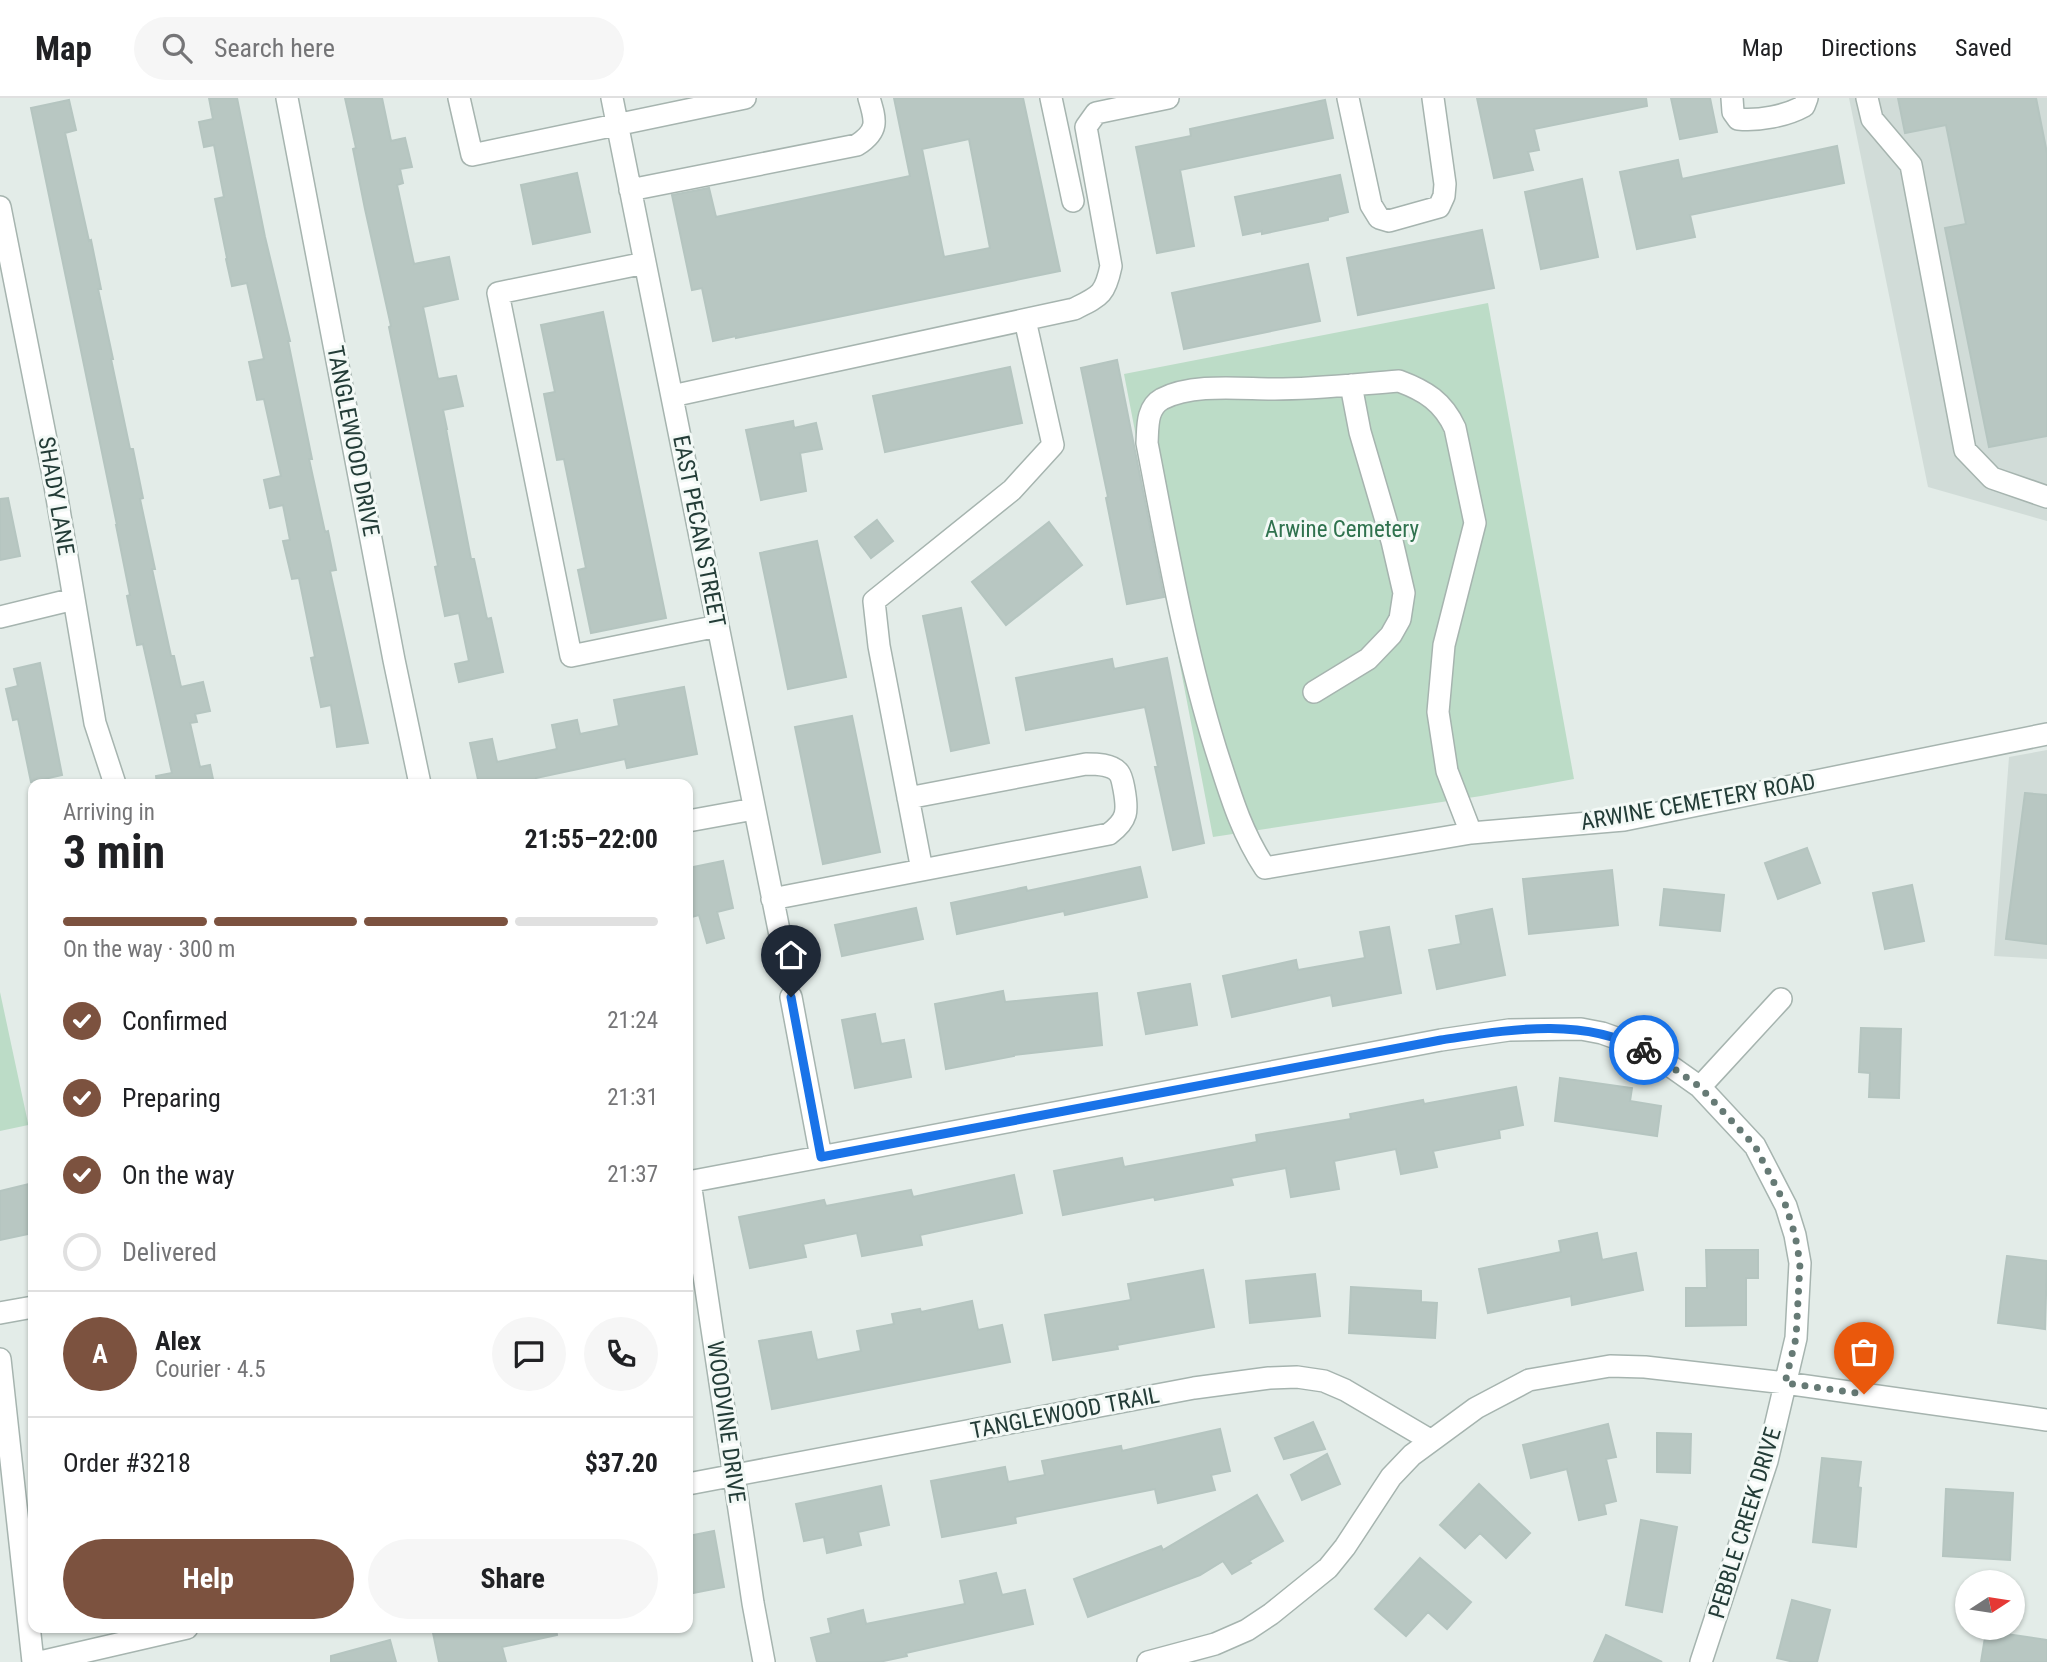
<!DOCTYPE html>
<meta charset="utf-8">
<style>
:root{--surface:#fff;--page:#f6f6f6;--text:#202124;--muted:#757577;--line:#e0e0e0;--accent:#7c523f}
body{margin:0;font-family:"Roboto Condensed",sans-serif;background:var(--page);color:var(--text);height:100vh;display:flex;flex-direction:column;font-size:26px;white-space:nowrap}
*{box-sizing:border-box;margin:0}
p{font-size:23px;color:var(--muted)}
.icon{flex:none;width:38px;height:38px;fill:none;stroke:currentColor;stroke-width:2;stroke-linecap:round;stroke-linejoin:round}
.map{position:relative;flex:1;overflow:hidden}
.panel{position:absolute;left:28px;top:681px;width:665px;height:854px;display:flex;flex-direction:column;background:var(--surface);border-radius:14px;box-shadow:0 2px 5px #0004}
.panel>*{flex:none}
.needle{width:46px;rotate:78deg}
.buttons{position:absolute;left:1955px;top:1472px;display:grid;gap:14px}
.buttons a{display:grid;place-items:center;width:70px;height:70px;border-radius:50%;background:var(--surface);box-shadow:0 2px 5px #0004;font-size:35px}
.pin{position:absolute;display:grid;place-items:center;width:60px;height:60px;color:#fff;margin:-72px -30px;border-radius:50% 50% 50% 0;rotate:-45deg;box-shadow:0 0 7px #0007}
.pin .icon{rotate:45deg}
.courier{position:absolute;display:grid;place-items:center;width:70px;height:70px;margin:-35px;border:5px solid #1a73e8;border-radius:50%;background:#fff;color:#222;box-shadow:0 2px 9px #0007}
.headline em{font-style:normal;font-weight:700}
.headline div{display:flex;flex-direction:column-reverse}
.headline{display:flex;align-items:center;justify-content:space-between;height:119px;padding:0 35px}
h1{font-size:46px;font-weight:700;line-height:52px}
.bar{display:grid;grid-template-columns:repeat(4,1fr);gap:10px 7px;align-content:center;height:84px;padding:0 35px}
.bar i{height:9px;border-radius:5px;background:var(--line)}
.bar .current{background:var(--accent)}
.bar p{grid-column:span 4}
.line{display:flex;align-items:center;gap:18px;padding:0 35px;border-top:2px solid var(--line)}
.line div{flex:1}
.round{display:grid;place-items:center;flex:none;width:74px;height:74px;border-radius:37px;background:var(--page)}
ol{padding:0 35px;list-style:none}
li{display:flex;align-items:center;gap:21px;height:77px}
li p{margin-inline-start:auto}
li .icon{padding:7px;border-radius:50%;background:var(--accent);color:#fff;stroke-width:4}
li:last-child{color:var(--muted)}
li i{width:38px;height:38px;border:4px solid var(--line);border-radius:50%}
.primary-button{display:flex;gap:14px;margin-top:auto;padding:14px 35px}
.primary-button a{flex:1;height:80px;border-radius:42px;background:var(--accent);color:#fff;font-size:28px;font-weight:700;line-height:80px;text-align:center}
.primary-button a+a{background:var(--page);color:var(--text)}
header{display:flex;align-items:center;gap:42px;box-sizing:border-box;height:98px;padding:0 35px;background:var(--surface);border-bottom:2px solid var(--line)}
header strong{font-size:33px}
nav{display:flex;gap:38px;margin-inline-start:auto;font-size:24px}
.search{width:490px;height:63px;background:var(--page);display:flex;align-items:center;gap:18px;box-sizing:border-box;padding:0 24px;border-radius:38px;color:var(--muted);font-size:26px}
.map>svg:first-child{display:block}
</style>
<header>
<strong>Map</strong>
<div class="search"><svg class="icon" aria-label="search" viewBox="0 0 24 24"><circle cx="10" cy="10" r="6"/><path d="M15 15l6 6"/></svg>Search here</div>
<nav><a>Map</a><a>Directions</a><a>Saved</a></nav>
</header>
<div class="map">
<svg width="2047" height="1564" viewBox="0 0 2047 1564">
<rect width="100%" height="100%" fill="#e3ece8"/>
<!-- built -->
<path fill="#d1dcd8" d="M 1849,0 L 2047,0 L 2047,423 L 1928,389 Z
M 2047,652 L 2047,861 L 1994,858 L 2009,659 Z"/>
<!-- green -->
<path fill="#bcdcc7" d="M 1488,205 L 1574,681 L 1481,698 L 1213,739 L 1124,276 Z
M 0,894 L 28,1025 L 33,1011 L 33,1026 L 0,1033 Z"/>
<!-- building -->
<path fill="#b8c7c2" stroke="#b5c5c0" stroke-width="2" fill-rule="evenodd" d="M 209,0 L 237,0 L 265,139 L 290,243 L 288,243 L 312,361 L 309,361 L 325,434 L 328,433 L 336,472 L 330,473 L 368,645 L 337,649 L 331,607 L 321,609 L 311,560 L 315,559 L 299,480 L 292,481 L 283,443 L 290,442 L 283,407 L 270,410 L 264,382 L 281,378 L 264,301 L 257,302 L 249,264 L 264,261 L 247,185 L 232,188 L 226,161 L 227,160 L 215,101 L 224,99 L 214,47 L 204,49 L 199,24 L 213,21 Z
M 345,0 L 382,0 L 391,43 L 405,40 L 412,69 L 400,71 L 403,85 L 397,87 L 414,166 L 449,159 L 458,201 L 423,209 L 438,281 L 456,278 L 463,308 L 443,312 L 447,331 L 446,331 L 471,461 L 474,461 L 487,521 L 491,520 L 503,574 L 459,584 L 455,566 L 469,563 L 459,515 L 445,518 L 435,469 L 438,468 L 389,229 L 391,228 L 365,111 L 353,51 L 356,50 Z
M 894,0 L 1023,0 L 1060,173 L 736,240 L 736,238 L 713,243 L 702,190 L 692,192 L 672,97 L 709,90 L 716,119 L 910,78 ZM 969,41 L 990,150 L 944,159 L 922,51 Z
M 1477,0 L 1646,0 L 1647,8 L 1534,31 L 1539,52 L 1528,54 L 1533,72 L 1494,80 Z
M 1671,0 L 1710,0 L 1717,34 L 1680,41 Z
M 1898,0 L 2036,0 L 2047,55 L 2047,338 L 1989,349 L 1945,130 L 1966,126 L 1946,27 L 1905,35 Z
M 69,2 L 76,32 L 65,35 L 89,143 L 91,142 L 101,191 L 98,191 L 113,261 L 111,261 L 130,351 L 133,351 L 143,400 L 140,401 L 155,471 L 152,471 L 171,558 L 174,558 L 181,589 L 203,584 L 210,613 L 195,616 L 197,624 L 190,625 L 200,669 L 210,667 L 214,686 L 157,686 L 156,678 L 172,675 L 143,546 L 137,547 L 127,498 L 130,497 L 116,427 L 117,427 L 31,10 Z
M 1325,2 L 1333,40 L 1180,72 L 1194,148 L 1157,155 L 1136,49 L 1191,38 L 1190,31 Z
M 1837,48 L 1844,85 L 1690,117 L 1695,139 L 1637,151 L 1620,74 L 1678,62 L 1682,81 Z
M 577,75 L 590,134 L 533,146 L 521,87 Z
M 1340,77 L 1348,114 L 1328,119 L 1328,122 L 1262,136 L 1262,133 L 1243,137 L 1235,99 Z
M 1582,81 L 1598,159 L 1541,171 L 1525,94 Z
M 1482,132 L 1494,190 L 1358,217 L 1347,160 Z
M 1308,166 L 1320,223 L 1184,251 L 1172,195 Z
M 603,214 L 666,520 L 591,535 L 578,472 L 586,470 L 564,361 L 557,362 L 544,296 L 555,294 L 541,227 Z
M 1117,262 L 1164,499 L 1127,506 L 1106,400 L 1108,399 L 1081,270 Z
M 1010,269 L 1022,325 L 885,354 L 873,298 Z
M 793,323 L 794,330 L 816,325 L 822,351 L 800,355 L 806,393 L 761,402 L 746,332 Z
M 8,400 L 20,458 L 0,462 L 0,401 Z
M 877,422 L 893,443 L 871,460 L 855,439 Z
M 1049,424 L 1082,467 L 1006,527 L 972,484 Z
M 817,443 L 846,579 L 788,591 L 760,455 Z
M 961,510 L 989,645 L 951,653 L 923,518 Z
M 1167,560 L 1204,745 L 1173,752 L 1155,669 L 1158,669 L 1145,609 L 1026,632 L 1016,580 L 1112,561 L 1114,571 Z
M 40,565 L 62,677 L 31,684 L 18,621 L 13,622 L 6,591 L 18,588 L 14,571 Z
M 684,589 L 697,656 L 627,670 L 625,661 L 536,680 L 536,683 L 521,686 L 479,686 L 470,645 L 492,641 L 497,664 L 557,651 L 552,627 L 577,622 L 580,636 L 619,628 L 614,602 Z
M 852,618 L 880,754 L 823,766 L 795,629 Z
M 2025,695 L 2047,697 L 2047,846 L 2006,841 Z
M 1807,750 L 1820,785 L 1778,801 L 1765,765 Z
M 723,763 L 733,810 L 717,814 L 724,840 L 707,845 L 699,817 L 688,820 L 688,770 Z
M 1140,769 L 1147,799 L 1065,817 L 1064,813 L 957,836 L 951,805 L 1026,789 L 1027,793 Z
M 1612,772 L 1618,827 L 1529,836 L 1523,781 Z
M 1912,787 L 1924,843 L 1885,851 L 1873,795 Z
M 1664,791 L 1724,797 L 1720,833 L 1660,827 Z
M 916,810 L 923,841 L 842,858 L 835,827 Z
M 1492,811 L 1505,877 L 1437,891 L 1429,852 L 1461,846 L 1456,818 Z
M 1389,829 L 1401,895 L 1333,908 L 1331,897 L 1232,919 L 1223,878 L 1296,862 L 1298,872 L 1365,860 L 1360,834 Z
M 1190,886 L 1197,927 L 1146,936 L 1138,895 Z
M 1003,893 L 1005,904 L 1097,895 L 1102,947 L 1014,957 L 1014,958 L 946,971 L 935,906 Z
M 875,916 L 881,946 L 904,942 L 911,979 L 855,990 L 842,922 Z
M 1861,930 L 1901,931 L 1899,1000 L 1869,999 L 1870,975 L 1859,974 Z
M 1560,980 L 1632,990 L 1630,1003 L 1661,1008 L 1657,1038 L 1555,1023 Z
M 1516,989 L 1523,1027 L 1499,1032 L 1500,1040 L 1433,1053 L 1437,1069 L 1401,1076 L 1396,1051 L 1334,1063 L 1339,1091 L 1291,1099 L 1286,1070 L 1231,1080 L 1233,1087 L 1155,1102 L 1154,1099 L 1063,1117 L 1054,1073 L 1122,1060 L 1124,1069 L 1257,1044 L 1256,1037 L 1351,1021 L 1350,1016 L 1423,1002 L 1424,1006 Z
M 1014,1077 L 1022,1115 L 920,1137 L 922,1147 L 862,1158 L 857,1135 L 803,1146 L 806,1159 L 750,1170 L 739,1119 L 824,1102 L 826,1108 L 911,1092 L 913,1099 Z
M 33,1085 L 33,1135 L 0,1142 L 0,1093 Z
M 1597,1135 L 1602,1162 L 1636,1155 L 1643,1192 L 1572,1207 L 1571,1198 L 1488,1215 L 1479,1171 L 1561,1154 L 1559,1143 Z
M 1706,1152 L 1758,1152 L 1758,1180 L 1746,1180 L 1746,1227 L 1686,1228 L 1686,1190 L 1707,1190 Z
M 2007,1158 L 2047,1163 L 2045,1231 L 1998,1225 Z
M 1203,1172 L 1214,1229 L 1117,1247 L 1118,1251 L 1053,1262 L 1045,1217 L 1131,1202 L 1128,1186 Z
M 1315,1176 L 1320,1218 L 1250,1225 L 1246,1183 Z
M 1351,1189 L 1421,1193 L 1421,1204 L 1437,1205 L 1435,1240 L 1349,1235 Z
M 972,1203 L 978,1232 L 1002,1227 L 1010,1264 L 772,1311 L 759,1243 L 811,1234 L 817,1262 L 861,1253 L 857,1233 L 894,1226 L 892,1216 L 920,1211 L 921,1214 Z
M 1313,1324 L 1325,1351 L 1284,1361 L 1275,1340 Z
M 1608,1326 L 1616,1359 L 1606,1361 L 1616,1403 L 1604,1406 L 1606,1416 L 1579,1422 L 1567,1371 L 1531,1380 L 1523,1347 Z
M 1220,1331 L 1230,1373 L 1211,1377 L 1215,1392 L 1158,1405 L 1155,1391 L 1015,1419 L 1016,1425 L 942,1439 L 931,1383 L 1005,1369 L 1008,1384 L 1045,1377 L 1042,1363 L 1121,1348 L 1122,1353 Z
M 1657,1335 L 1691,1336 L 1690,1375 L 1657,1374 Z
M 1327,1356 L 1340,1386 L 1302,1402 L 1291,1377 Z
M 1822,1360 L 1861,1364 L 1858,1389 L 1861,1390 L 1856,1449 L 1813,1444 Z
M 1479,1386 L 1530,1435 L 1506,1460 L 1480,1435 L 1465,1450 L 1440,1427 Z
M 881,1388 L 889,1427 L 858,1434 L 861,1447 L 827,1455 L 824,1439 L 804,1443 L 796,1406 Z
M 1946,1391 L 2013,1395 L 2010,1462 L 1943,1458 Z
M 1257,1397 L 1283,1443 L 1249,1463 L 1251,1465 L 1232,1476 L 1223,1463 L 1200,1477 L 1088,1519 L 1074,1481 L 1161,1448 L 1163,1452 Z
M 1641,1422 L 1677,1429 L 1662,1514 L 1626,1507 Z
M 714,1433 L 724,1489 L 688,1496 L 688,1438 Z
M 1420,1460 L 1471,1504 L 1447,1531 L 1428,1514 L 1406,1538 L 1375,1511 Z
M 996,1475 L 1002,1497 L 1025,1492 L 1033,1526 L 906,1555 L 907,1558 L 879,1564 L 817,1564 L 811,1540 L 831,1535 L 828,1521 L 863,1512 L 866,1526 L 965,1506 L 960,1483 Z
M 1792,1502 L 1830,1512 L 1817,1564 L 1794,1564 L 1777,1560 Z
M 432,1530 L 556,1530 L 557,1537 L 502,1549 L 506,1564 L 439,1564 Z
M 1986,1533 L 2047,1542 L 2047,1564 L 1981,1564 Z
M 1606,1537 L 1662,1564 L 1594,1564 Z
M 390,1542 L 396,1564 L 331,1564 L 331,1558 Z"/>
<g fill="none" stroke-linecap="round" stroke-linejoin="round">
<!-- minor casing -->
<g stroke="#a6b4af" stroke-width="24">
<path id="minor" d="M 287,0 L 394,562 L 420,686
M 459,0 L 472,57 L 745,0
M 612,0 L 786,867
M 1051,0 L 1073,103
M 1348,0 L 1371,107 L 1379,120 L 1389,123 L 1439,109 L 1444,98 L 1445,86 L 1433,0
M 1732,0 L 1733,14 L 1738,21 C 1759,23 1786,18 1804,8 L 1807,0
M 1867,0 L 1872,21 L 1911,67 L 1965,352 L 1992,380 L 2047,399
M 630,92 L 857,47 C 879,33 876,23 869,0
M 0,109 L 54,382 L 95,625 L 115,686
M 645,165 L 498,195 L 571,558 L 718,528
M 672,298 L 1074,211 C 1100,198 1105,197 1111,168 L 1086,29 L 1096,15 L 1168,0
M 0,519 L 74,501
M 1314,594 L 1368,561 L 1391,537 L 1400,521 L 1404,495 L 1392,443 L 1360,334 L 1351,287
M 908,700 L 1086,666 C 1096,666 1112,666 1119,675 C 1122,679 1123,686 1124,691 C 1128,713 1128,722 1109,736 L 922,772
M 688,723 L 754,711
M 1471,735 L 1447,673 L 1438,614 L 1444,547 L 1475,425 L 1455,330 C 1443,304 1426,293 1399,283 C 1358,286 1316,291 1275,291 C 1241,291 1193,285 1162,301 C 1146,310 1148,330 1147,345 C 1167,448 1185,552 1216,652 C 1230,695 1240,732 1265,770 L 1471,735 L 1624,722 L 2047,636
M 772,801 L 922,772 L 879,548 L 874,503 L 1012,392 L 1053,347 L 1025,222
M 791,899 L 821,1059
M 1700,989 L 1781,901
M 688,1084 L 1441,942 L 1509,932 L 1581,931 L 1602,935 L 1633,946 L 1659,960 L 1700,989 L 1755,1048 L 1786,1108 L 1795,1137 L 1800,1165 L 1796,1240 L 1767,1363 L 1701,1564
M 690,1084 L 753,1505 L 764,1564
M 0,1215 L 33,1209
M 0,1261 L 33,1564
M 688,1386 L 1194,1290 L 1269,1280 L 1297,1279 L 1324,1283 L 1345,1292 L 1430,1342
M 40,1564 L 187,1530
M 1148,1564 L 1215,1546 L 1247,1532 L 1271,1516 L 1328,1470 L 1345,1449 L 1391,1379 L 1412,1357 L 1476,1310 L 1529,1282 L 1610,1268 L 1645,1269 L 1785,1285 L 2047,1322"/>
</g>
<!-- minor -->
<use href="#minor" stroke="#fff" stroke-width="21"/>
</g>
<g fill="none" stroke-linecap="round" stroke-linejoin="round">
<!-- done -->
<path stroke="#667a75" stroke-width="7" stroke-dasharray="0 12.6" d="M 1644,952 L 1659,960 L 1700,989 L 1755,1048 L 1786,1108 L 1795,1137 L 1800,1165 L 1796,1240 L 1785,1285 L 1864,1296"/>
<!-- route -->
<path stroke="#1a73e8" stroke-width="9" d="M 791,899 L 821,1059 L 1441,942 C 1508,932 1581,918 1644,952"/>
</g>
<g text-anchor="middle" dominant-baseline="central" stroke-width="6" stroke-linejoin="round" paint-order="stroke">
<!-- street labels -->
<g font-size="23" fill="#233c37" stroke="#f3f9f6">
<text transform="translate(353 343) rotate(79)">TANGLEWOOD DRIVE</text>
<text transform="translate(56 398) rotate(80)">SHADY LANE</text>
<text transform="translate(699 433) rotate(79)">EAST PECAN STREET</text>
<text transform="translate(1698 704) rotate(-10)">ARWINE CEMETERY ROAD</text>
<text transform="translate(1065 1315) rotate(-11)">TANGLEWOOD TRAIL</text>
<text transform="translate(726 1324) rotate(82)">WOODVINE DRIVE</text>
<text transform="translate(1745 1425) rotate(-73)">PEBBLE CREEK DRIVE</text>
</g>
<!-- park labels -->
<g font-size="23" fill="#2f724e" stroke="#f3f9f6">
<text x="1342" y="431">Arwine Cemetery</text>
</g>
</g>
</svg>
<div class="buttons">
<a><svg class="needle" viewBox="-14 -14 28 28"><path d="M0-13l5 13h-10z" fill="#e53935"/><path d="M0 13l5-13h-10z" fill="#757577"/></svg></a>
</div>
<div class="pin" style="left:1864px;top:1296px;background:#ea580c"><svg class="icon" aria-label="bag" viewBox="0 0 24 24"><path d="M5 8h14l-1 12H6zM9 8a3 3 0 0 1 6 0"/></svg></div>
<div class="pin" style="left:791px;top:899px;background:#1f2937"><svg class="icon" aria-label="home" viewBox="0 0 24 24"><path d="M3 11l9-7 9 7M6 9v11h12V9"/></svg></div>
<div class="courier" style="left:1644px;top:952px"><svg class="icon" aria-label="bike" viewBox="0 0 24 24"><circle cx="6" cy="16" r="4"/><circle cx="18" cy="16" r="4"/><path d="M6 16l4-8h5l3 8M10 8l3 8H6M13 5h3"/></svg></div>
<section class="panel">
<div class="headline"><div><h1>3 min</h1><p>Arriving in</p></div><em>21:55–22:00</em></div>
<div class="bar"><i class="current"></i><i class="current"></i><i class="current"></i><i></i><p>On the way · 300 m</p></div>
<ol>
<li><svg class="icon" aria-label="check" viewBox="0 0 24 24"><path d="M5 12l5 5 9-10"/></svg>Confirmed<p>21:24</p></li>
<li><svg class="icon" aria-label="check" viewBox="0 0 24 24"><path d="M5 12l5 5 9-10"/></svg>Preparing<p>21:31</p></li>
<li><svg class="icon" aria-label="check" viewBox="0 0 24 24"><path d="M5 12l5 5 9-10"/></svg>On the way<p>21:37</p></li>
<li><i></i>Delivered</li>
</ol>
<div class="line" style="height:126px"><b class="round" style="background:var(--accent);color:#fff">A</b><div><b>Alex</b><p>Courier · 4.5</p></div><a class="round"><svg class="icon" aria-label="chat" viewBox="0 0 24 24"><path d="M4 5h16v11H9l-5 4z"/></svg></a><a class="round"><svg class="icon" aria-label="phone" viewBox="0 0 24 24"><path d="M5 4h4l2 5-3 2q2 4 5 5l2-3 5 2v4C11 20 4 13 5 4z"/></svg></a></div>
<div class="line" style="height:91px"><div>Order #3218</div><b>$37.20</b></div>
<div class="primary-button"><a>Help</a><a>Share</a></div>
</section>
</div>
